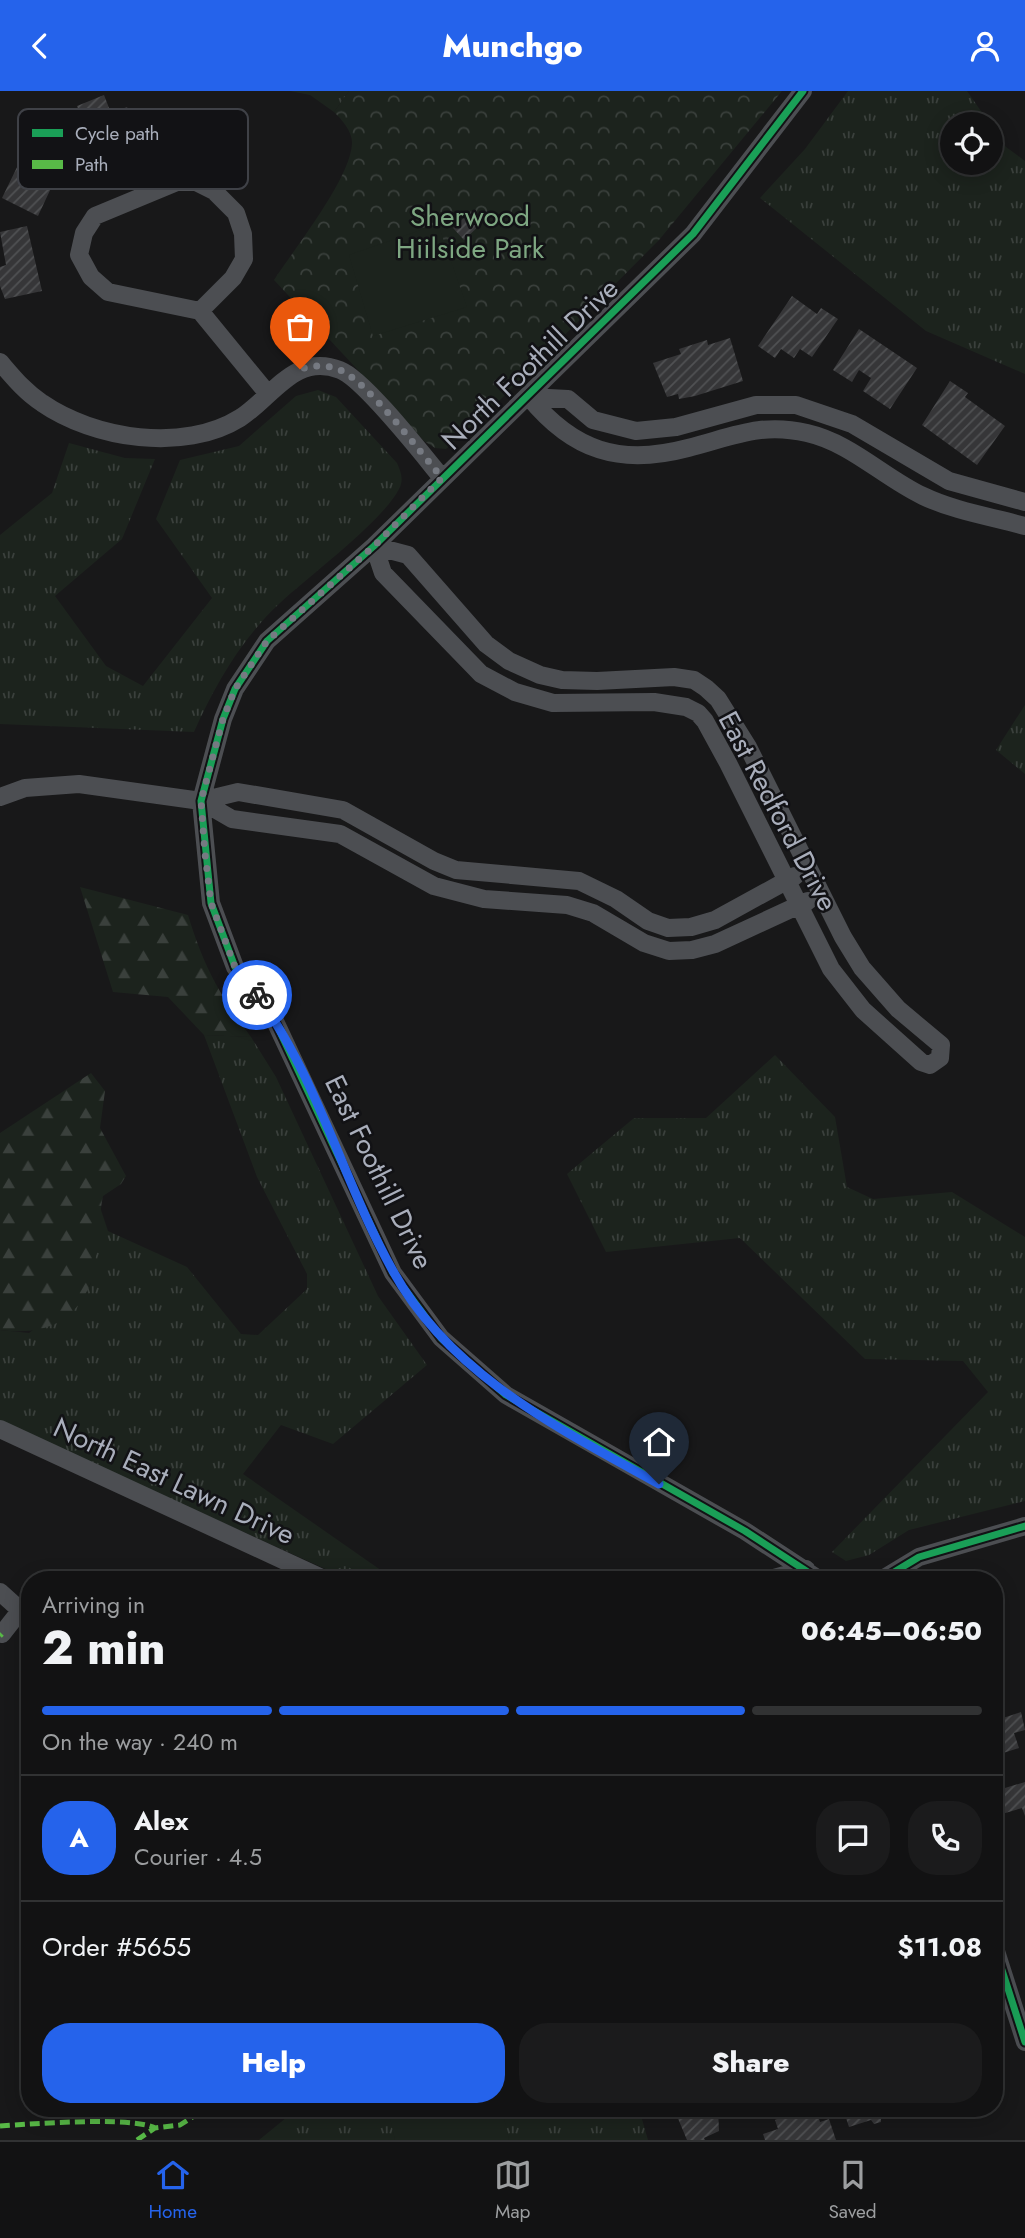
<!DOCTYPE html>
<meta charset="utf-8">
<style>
:root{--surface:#121213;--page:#1b1b1c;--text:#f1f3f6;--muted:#9c9ea0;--line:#313233;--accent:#2563eb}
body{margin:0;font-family:Jost,sans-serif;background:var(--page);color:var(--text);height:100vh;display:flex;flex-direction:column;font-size:26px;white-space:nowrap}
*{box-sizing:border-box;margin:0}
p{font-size:23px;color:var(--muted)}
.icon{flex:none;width:38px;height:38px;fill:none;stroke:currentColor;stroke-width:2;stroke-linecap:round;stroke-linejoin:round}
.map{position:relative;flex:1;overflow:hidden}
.drawer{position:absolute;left:21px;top:1480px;width:982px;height:546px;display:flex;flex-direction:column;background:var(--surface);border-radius:28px;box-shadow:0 4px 18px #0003,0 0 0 2px var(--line)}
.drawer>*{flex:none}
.controls{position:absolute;left:940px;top:21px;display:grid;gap:14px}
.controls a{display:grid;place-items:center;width:63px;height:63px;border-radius:50%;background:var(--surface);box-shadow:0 4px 18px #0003,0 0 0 2px var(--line);font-size:35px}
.pin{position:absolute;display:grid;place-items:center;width:60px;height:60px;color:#fff;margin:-72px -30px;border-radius:50% 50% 50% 0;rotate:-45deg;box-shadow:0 0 7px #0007}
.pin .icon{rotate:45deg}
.courier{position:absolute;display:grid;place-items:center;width:70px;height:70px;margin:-35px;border:5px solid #2563eb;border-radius:50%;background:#fff;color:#222;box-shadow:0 2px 9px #0007}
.overview em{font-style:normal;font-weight:800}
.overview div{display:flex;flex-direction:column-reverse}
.overview{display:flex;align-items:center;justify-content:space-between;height:119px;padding:0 21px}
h1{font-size:46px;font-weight:800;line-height:52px}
.bar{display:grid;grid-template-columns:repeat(4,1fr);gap:10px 7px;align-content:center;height:84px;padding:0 21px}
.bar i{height:9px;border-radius:5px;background:var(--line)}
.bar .selected{background:var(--accent)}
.bar p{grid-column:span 4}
.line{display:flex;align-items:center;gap:18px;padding:0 21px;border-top:2px solid var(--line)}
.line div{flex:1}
.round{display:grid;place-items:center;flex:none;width:74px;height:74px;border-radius:28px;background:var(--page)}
.action{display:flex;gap:14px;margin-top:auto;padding:14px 21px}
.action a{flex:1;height:80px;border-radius:28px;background:var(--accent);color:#fff;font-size:28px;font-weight:800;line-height:80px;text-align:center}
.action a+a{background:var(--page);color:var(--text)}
header{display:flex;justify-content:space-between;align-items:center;height:91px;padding:0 21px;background:var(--accent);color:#fff;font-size:32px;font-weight:800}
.menu{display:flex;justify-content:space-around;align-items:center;height:98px;border-top:2px solid var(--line);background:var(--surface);font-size:19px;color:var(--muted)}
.menu a{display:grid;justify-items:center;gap:4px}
.menu .selected{color:var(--accent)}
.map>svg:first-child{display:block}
</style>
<header><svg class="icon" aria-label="back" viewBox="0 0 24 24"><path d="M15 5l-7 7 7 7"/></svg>Munchgo<svg class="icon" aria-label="person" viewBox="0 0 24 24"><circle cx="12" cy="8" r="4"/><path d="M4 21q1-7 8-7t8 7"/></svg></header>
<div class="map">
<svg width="1025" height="2049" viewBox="0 0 1025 2049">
<defs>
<pattern id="grass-tufts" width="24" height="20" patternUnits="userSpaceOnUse" patternTransform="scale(1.75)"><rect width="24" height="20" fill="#1c231d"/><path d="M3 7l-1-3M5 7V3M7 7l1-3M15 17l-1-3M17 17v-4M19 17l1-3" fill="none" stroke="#3a403c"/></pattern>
<pattern id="forest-firs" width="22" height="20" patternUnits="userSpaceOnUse" patternTransform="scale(1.75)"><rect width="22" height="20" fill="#1c231d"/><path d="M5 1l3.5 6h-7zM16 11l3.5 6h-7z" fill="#3a403c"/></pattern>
<pattern id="park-crowns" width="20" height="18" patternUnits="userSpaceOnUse" patternTransform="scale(1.75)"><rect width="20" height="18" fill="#1c231d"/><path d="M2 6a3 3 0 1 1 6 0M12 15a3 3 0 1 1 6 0" fill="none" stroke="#3a403c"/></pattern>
<pattern id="building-hatch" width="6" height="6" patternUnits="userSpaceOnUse" patternTransform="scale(1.75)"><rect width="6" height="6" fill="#363638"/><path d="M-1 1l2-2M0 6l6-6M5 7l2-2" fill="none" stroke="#505153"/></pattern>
</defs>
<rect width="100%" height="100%" fill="#181819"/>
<!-- grass -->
<path fill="url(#grass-tufts)" d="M 290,0 L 349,0 L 334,21 L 310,4 Z
M 848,0 L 967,0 L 990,33 L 952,33 L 952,72 L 990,72 L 990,33 L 1006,56 L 1025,70 L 1025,283 L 926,240 L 760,107 L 805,58 Z
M 318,299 L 336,306 L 397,372 C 401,381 404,389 399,398 C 382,431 310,484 280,512 C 242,547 215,594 194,641 L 0,633 L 0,444 L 52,402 L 69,352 L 125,367 L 155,368 L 122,448 L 55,505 L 106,575 L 143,595 L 212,507 L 156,428 L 180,369 L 239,355 L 296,305 Z
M 1025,614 L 1025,683 L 996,659 Z
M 204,944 L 251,946 L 276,986 L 378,1205 L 427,1274 L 333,1353 L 281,1334 L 243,1383 L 395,1489 L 350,1489 L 0,1331 L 0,1239 L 29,1242 L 90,1195 L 100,1116 L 108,1140 L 187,1176 L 241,1243 L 258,1244 L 307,1198 L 307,1183 L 257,1086 Z
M 775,964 L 835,1026 L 847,1096 L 873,1108 L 952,1101 L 1025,1146 L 1025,1410 L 909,1439 L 869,1464 L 846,1470 L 832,1461 L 988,1301 L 963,1270 L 865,1268 L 740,1147 L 606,1161 L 567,1083 L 634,1027 L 706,1027 Z
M 297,2018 L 639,2018 L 648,2049 L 259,2049 Z"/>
<!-- forest -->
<path fill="url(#forest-firs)" d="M 80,796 L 188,824 C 204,876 219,903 251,946 L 204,944 L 168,906 L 113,901 Z
M 91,982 L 105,1000 L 100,1037 L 126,1085 L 121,1093 L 103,1105 C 98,1128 98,1177 89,1196 C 71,1235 40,1244 0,1239 L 0,1042 Z"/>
<!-- park -->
<path fill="url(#park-crowns)" d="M 349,0 L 782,0 L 659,149 L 498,311 L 446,358 L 435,357 L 424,350 L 274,189 C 295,157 350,88 352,53 C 353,41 342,29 334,21 Z"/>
<!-- pitch -->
<path fill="#1c231d" d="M 438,133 L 467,216 L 373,245 L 349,164 Z
M 388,2018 L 502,2018 L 509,2049 L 395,2049 Z"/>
<!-- building -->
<path fill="url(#building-hatch)" d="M 104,4 L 111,22 L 127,16 L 142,51 L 100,69 L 97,61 L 76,70 L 62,35 L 82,27 L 77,15 Z
M 50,50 L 71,83 L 52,95 L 38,125 L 2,107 L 20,70 Z
M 471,120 L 482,132 L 464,149 L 453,137 Z
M 27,135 L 42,200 L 5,208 L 0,195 L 0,176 L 6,174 L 0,141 Z
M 792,205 L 817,223 L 821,217 L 838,228 L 812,266 L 800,258 L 794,267 L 781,258 L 775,267 L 758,255 Z
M 859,238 L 917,277 L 890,318 L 863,300 L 871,287 L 859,279 L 852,291 L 833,279 Z
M 730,247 L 743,290 L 695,305 L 679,308 L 678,303 L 667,306 L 653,272 L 681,263 L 679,258 L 707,249 L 708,254 Z
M 950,290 L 968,302 L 965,306 L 1005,335 L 977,374 L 922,334 Z
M 1021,1621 L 1025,1639 L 1014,1642 L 1019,1657 L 994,1665 L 994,1630 Z
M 1025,1691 L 1025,1725 L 1022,1717 L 1002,1723 L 995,1700 Z
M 674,2018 L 718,2018 L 719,2040 L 704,2047 L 705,2049 L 687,2049 Z
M 801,2018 L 816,2018 L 820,2031 L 829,2028 L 836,2049 L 765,2049 L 763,2043 L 778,2038 L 775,2029 Z
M 843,2018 L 904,2018 L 881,2026 L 881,2031 L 874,2033 L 871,2029 L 849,2036 Z
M 930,2018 L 947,2018 L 949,2023 L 933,2028 Z"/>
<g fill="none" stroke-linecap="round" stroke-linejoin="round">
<!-- minor -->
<path stroke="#4c4e52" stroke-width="18" d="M 803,0 L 693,143 L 374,455 L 267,550 L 235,598 L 223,628 L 201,710 L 211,812 L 235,876 L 274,928 L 393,1182 L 441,1247 L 506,1304 L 745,1440 L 820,1489
M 200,220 L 233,187 L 244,168 L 243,143 L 236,122 L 214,100 L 196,91 L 177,91 L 95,125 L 84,142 L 79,164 L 91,186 L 108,201 L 200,220 L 268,303
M 0,271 C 13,286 25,301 42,312 C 94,348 184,362 240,327 C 273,306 295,261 340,279 C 364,288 423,364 442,387
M 1025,411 L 949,390 L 852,333 L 796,314 L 756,314 L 676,336 L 636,340 L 593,329 L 568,308 L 529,306 C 573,360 620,375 688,357 C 732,346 760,331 807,342 C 851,352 883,386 923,405 C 954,420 992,426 1025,435
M 374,455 L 408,464 L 486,553 L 509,570 L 540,584 L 562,589 L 597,590 L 674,586 L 694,589 L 706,597 L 718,608 L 748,656 L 843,846 L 862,877 L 898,918 L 941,954 L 940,967 L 930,974 L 921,971 L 863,919 L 831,878 L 728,672 L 705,630 L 698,622 L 686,616 L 654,611 L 553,612 L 515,601 L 481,583 L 383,482 Z
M 0,706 L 25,697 L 79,693 L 201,710 L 232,728 L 340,743 L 434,795 L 484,808 L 567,814 L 593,822 L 644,852 L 669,860 L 692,859 L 715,853 L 808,810
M 201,710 L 238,701 L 343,719 L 434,770 L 456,779 L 579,790 L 616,808 L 648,830 L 668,837 L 691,836 L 715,829 L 795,785
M 0,1338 L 326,1489
M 767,1489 L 806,1478
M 881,1489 L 919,1466 L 1025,1435
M 0,1501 L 30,1528
M 2,1543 L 20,1520
M 994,1854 L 1025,1951"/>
<!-- quiet -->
<path stroke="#58b947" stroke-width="5" stroke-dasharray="10 5" stroke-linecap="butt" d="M 0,1545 L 2,1543
M 0,2035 C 31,2033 133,2025 155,2037
M 137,2049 L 155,2037 L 180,2034 L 205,2018"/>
<!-- cycleway casing -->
<g stroke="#121215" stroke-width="11">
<path id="cycleway" d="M 803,0 L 693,143 L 374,455 L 267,550 L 235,598 L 223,628 L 201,710 L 211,812 L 235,876 L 274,928 L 393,1182 L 441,1247 L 506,1304 L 745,1440 L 820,1489
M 881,1489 L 919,1466 L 1025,1435
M 994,1854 L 1025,1951"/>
</g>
<!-- cycleway -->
<use href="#cycleway" stroke="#1a9f57" stroke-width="7"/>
</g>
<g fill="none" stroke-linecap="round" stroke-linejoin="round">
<!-- done -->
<path stroke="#767a82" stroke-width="7" stroke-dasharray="0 12.6" d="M 257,904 L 235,876 L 211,812 L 205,763 L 201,710 L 223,628 L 235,598 L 267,550 L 374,455 L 442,387 C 422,363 368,292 342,280 C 328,273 314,274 300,278"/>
<!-- route -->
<path stroke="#2563eb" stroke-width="9" d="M 257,904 C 318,987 343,1091 393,1180 C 450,1284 560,1338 659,1393"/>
</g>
<g text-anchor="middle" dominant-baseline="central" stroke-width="5" stroke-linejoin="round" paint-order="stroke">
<!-- park labels -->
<g font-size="28" fill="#7ea782" stroke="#121215">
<text x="470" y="125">Sherwood<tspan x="470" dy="32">Hiilside Park</tspan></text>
</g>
<!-- street labels -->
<g font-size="28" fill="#a9aebb" stroke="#121215">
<text transform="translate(530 273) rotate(-44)">North Foothill Drive</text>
<text transform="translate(778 720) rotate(62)">East Redford Drive</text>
<text transform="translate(379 1081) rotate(64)">East Foothill Drive</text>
<text transform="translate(174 1390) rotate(25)">North East Lawn Drive</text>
</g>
</g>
<!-- legend -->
<rect x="18" y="18" width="230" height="80" rx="10" fill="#121215" stroke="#3f4147" stroke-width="2"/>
<rect x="32" y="38" width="31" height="8" fill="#1a9f57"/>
<rect x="32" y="69" width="31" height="9" fill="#58b947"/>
<g font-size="19" fill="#a9aebb">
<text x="75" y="49">Cycle path</text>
<text x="75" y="80">Path</text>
</g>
</svg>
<div class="controls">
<a><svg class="icon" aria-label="locate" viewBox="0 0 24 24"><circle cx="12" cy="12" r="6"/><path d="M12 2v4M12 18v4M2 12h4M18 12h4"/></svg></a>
</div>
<div class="pin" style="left:300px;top:278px;background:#ea580c"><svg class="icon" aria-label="bag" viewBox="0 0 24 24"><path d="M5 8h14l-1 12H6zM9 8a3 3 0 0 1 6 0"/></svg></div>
<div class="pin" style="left:659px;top:1393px;background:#1f2937"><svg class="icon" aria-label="home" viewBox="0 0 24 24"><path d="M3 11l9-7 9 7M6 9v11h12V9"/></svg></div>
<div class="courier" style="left:257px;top:904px"><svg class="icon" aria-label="bike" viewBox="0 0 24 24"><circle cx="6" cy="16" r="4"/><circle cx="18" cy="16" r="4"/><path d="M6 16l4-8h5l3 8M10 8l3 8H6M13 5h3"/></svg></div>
<section class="drawer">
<div class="overview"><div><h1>2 min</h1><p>Arriving in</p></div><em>06:45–06:50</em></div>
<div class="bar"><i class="selected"></i><i class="selected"></i><i class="selected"></i><i></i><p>On the way · 240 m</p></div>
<div class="line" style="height:126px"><b class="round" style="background:var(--accent);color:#fff">A</b><div><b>Alex</b><p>Courier · 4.5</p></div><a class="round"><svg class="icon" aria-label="chat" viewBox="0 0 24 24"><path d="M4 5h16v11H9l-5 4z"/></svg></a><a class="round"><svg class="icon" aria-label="phone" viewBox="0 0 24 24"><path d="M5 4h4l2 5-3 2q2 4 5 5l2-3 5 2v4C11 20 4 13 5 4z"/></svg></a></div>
<div class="line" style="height:91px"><div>Order #5655</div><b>$11.08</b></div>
<div class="action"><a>Help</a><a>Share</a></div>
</section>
</div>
<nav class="menu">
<a class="selected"><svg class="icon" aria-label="home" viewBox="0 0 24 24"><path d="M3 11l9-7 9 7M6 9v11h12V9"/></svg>Home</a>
<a><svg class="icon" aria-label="map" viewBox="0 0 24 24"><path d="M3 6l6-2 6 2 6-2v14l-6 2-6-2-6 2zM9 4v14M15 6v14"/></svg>Map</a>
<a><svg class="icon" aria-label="saved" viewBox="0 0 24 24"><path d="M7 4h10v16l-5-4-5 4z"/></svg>Saved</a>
</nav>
